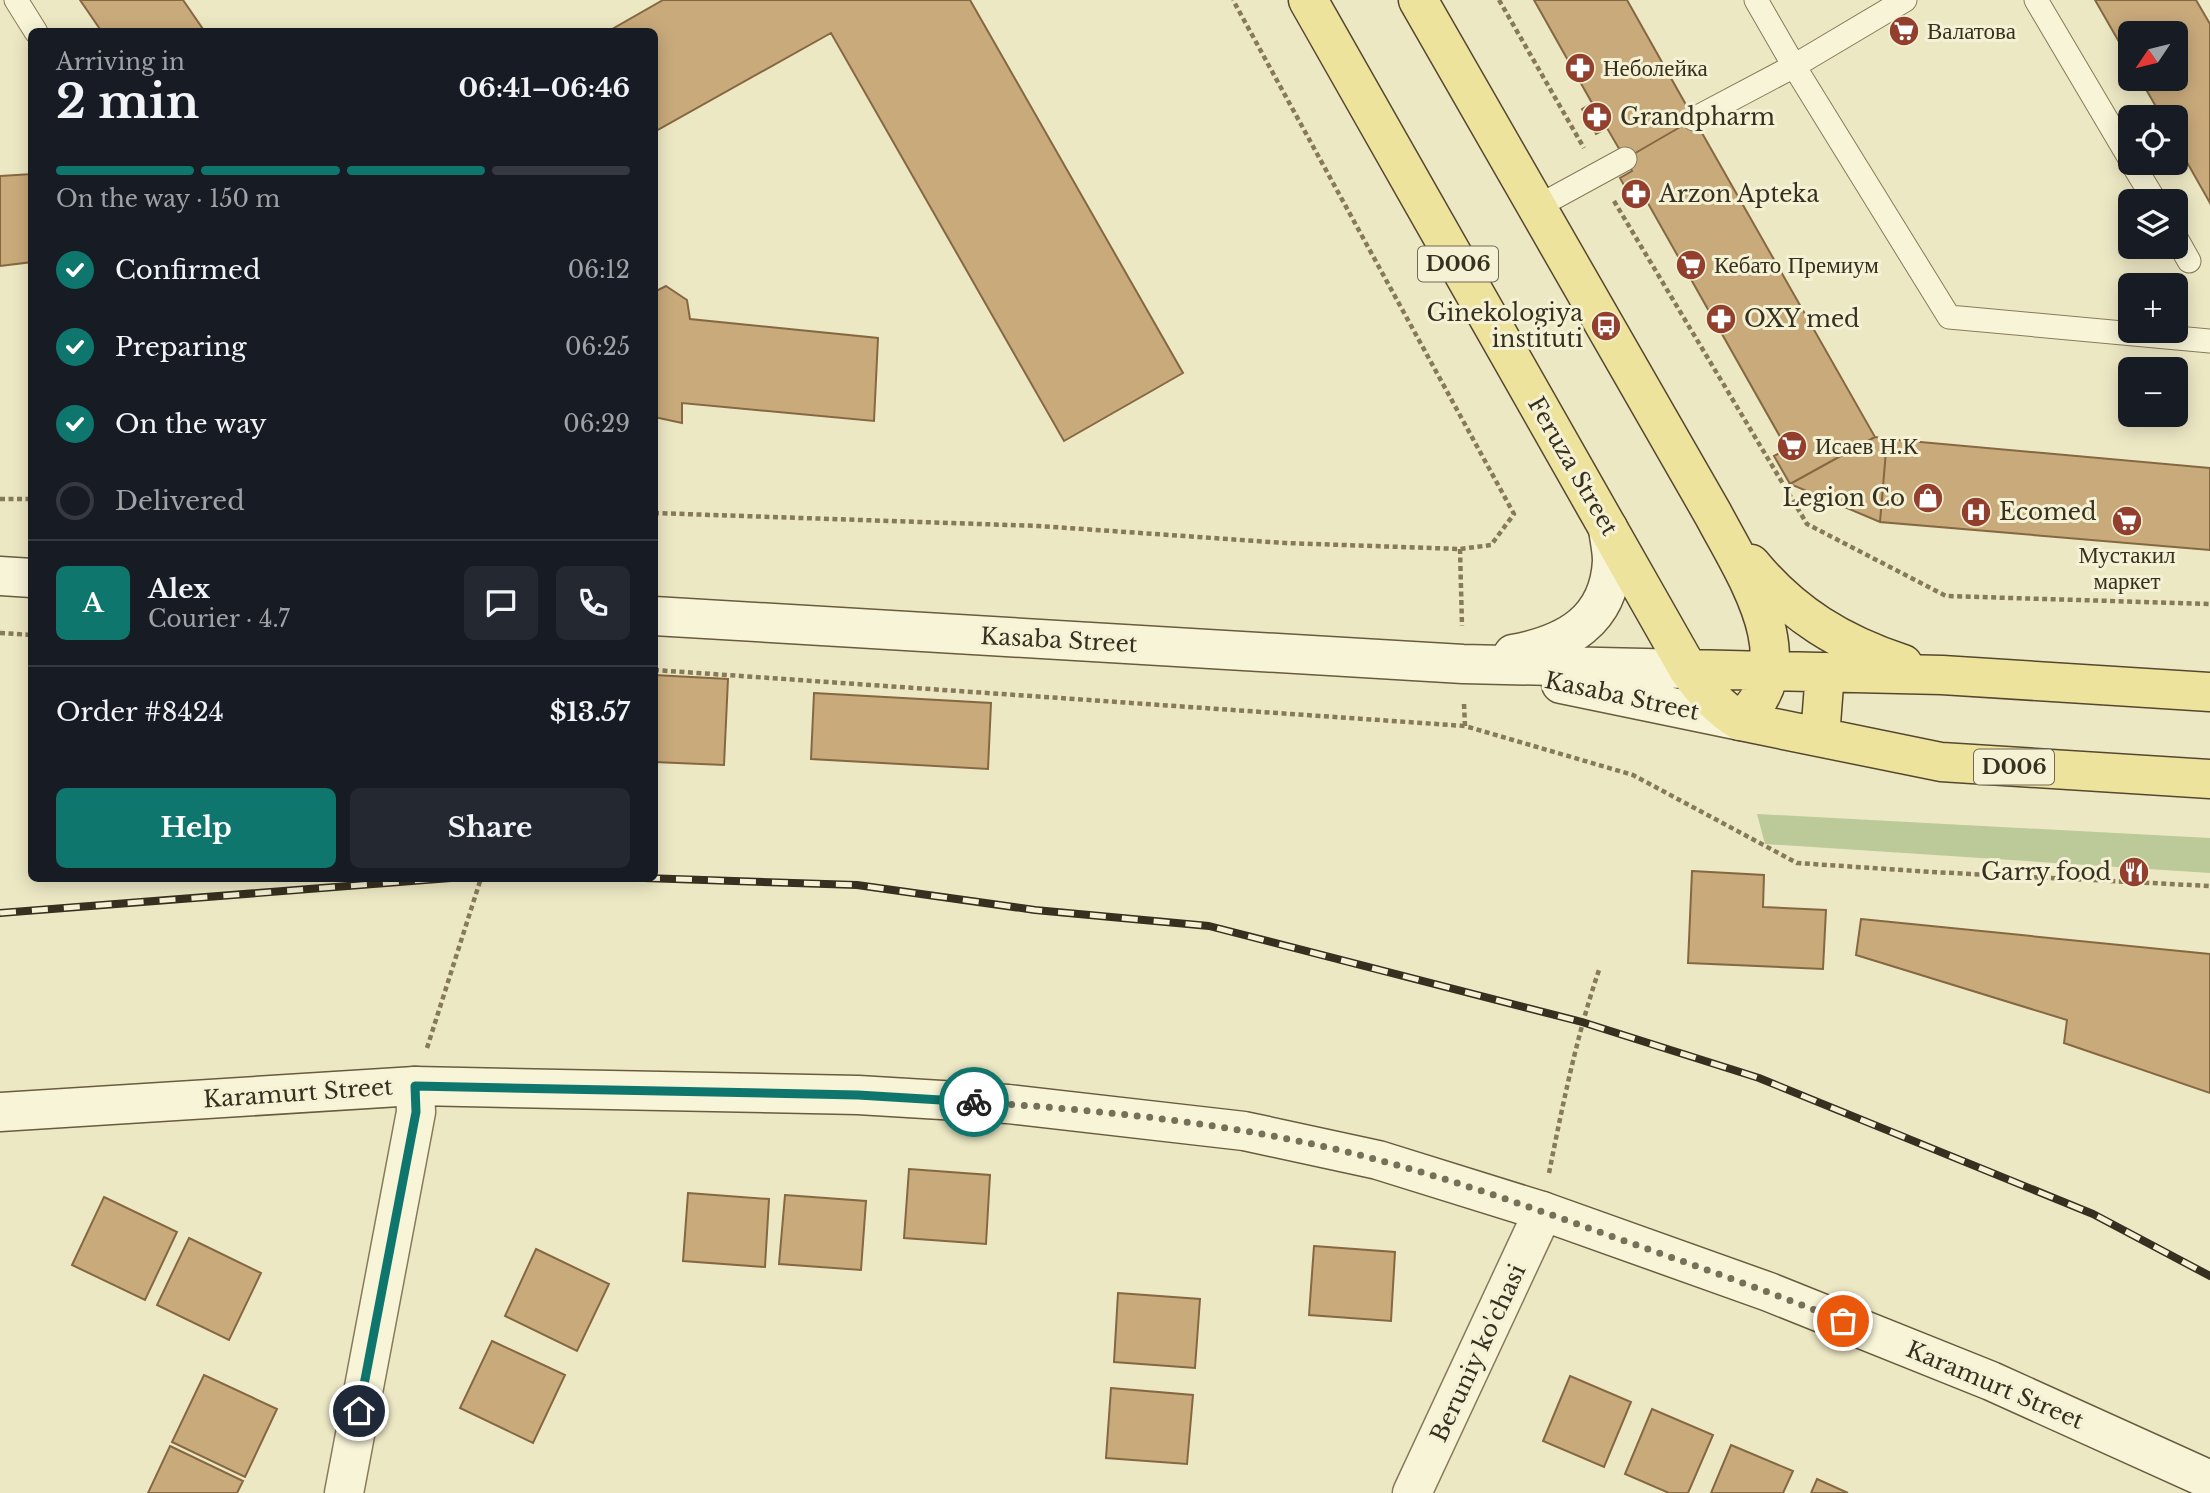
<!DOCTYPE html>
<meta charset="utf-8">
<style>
:root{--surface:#171b24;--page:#242831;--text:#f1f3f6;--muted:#9ea1a6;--line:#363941;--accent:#0f766e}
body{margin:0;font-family:"Libre Baskerville",serif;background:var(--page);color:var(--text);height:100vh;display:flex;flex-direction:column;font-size:26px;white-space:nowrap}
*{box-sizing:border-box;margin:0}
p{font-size:23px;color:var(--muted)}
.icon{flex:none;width:38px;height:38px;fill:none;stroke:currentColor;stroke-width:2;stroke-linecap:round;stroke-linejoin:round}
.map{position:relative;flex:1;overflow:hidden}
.sheet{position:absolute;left:28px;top:28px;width:630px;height:854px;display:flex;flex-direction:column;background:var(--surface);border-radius:10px;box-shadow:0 4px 18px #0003}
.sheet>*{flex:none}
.needle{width:46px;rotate:235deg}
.fabs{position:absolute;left:2118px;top:21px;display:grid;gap:14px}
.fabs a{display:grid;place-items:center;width:70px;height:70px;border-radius:10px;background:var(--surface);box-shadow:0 4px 18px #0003;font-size:35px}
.pin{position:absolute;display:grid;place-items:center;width:60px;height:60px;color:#fff;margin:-30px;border:4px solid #fff;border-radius:50%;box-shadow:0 2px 7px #0007}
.courier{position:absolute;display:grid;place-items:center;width:70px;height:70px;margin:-35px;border:5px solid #0f766e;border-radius:50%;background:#fff;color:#222;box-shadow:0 2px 9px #0007}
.headline em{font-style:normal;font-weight:700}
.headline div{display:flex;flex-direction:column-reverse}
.headline{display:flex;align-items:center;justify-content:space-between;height:119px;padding:0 28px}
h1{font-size:46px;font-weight:700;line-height:52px}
.bar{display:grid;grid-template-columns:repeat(4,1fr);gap:10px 7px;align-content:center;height:84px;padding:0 28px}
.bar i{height:9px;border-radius:5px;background:var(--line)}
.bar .current{background:var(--accent)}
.bar p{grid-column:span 4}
.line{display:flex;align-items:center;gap:18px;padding:0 28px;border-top:2px solid var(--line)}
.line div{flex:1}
.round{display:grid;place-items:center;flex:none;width:74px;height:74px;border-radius:10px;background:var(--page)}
ol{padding:0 28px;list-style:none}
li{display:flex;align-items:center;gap:21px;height:77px}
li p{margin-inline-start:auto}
li .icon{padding:7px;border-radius:50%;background:var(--accent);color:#fff;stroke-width:4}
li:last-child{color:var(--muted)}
li i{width:38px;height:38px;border:4px solid var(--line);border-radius:50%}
.cta{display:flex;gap:14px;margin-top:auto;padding:14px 28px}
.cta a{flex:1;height:80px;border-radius:10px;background:var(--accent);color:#fff;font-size:28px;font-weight:700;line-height:80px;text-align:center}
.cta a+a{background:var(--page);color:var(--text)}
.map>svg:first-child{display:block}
</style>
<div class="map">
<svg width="2210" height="1493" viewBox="0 0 2210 1493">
<rect width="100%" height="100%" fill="#ede8c4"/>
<!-- green -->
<path fill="#bcca99" d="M 1757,814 L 2210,838 L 2210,873 L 1765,844 Z"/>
<!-- building -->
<path fill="#c9aa7b" stroke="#856842" stroke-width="2" d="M 80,0 L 183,0 L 205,32 L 102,32 Z
M 663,0 L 970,0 L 1183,373 L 1064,441 L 831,33 L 654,132 L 654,32 L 607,32 Z
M 1534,0 L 1627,0 L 1694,119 L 1625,159 L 1607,128 L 1596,134 L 1582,109 L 1592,103 Z
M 2095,0 L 2196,0 L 2210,24 L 2210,203 L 2175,141 L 2175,117 L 2162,117 L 2140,79 L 2175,79 L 2175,33 L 2130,33 L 2130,61 Z
M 1694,119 L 1875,437 L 1790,484 L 1774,456 L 1787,449 L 1645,198 L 1634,204 L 1620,178 L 1632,171 L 1625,159 Z
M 32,174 L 32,262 L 0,266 L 0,176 Z
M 666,286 L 687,300 L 690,319 L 878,338 L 874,421 L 682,403 L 682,423 L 654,417 L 654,292 Z
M 1875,437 L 1887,439 L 1880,522 L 1790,484 Z
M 1887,439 L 2210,468 L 2210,550 L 1880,522 Z
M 654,675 L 728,679 L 724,765 L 654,762 Z
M 814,693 L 991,703 L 988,769 L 811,759 Z
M 1692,871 L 1764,875 L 1763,907 L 1826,910 L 1823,969 L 1688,963 Z
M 1861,919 L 2210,954 L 2210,1093 L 2064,1043 L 2067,1020 L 1856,955 Z
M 909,1169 L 990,1175 L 986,1244 L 904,1238 Z
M 688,1193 L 769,1199 L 765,1267 L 683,1261 Z
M 785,1195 L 866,1201 L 861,1270 L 779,1264 Z
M 104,1197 L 177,1232 L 145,1300 L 72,1265 Z
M 189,1238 L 261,1273 L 229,1340 L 157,1305 Z
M 1314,1246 L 1395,1252 L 1391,1321 L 1309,1315 Z
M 536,1249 L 609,1284 L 577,1351 L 505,1316 Z
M 1118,1293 L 1200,1299 L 1195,1368 L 1114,1362 Z
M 492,1341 L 565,1375 L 533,1443 L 460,1408 Z
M 204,1375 L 277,1409 L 245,1477 L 172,1442 Z
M 1570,1376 L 1631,1402 L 1604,1467 L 1543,1441 Z
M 1111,1388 L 1193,1395 L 1187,1464 L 1106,1458 Z
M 1652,1409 L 1713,1435 L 1688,1493 L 1669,1493 L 1625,1474 Z
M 1731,1445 L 1793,1471 L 1783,1493 L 1711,1493 Z
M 170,1446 L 243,1481 L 237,1493 L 148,1493 Z
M 1817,1479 L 1848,1493 L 1811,1493 Z"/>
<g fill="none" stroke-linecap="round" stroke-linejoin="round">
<!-- lane casing -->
<g stroke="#877a5b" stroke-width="25">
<path id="lane" d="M 16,0 L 36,32
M 1905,0 L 1794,66 L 1949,317 L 2210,341
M 2036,0 L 2130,159
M 1694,119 L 1794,66 L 1756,0
M 2132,163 L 2155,201
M 1537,207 L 1625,159
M 2175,236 L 2189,261"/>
</g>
<!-- street casing -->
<g stroke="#877a5b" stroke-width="41">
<path id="street" d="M 344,1493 L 416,1112 L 415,1086
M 1412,1493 L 1536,1227 L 1542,1211"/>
</g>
<!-- secondary casing -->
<g stroke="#685b3e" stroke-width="41">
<path id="secondary" d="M 0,576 L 32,578
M 654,616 L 1463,664 L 1688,669
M 1513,654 C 1567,644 1609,621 1612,561 C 1612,550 1609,538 1608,528
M 1561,684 L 1740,721
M 0,1112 L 415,1086 L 858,1095 L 1008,1104 L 1244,1131 L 1378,1160 L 1542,1211 L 1769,1292 L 1991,1381 L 2210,1480"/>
</g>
<!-- primary casing -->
<g stroke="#54472f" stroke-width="41">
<path id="primary" d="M 1308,0 L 1688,669 C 1703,691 1718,707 1740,721 L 1941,762 L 2210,779
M 1418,0 L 1713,514 C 1745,575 1807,663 1740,721
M 1751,564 C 1792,614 1841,644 1903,664
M 1688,669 L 1942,675 L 2210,692
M 1820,737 L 1825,672"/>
</g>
<!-- path -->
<path stroke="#877a5b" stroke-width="4.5" stroke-dasharray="5 3.5" stroke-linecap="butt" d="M 1499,0 L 1584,148
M 1614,201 L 1807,524 L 1946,596 L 2210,604
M 0,499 L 32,499
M 654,513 L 1039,526 L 1285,543 L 1460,549 L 1491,545 L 1514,514 L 1233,0
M 1460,549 L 1462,626
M 0,633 L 32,635
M 654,670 L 1465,726
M 1464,704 L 1465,726 L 1633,775 L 1797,863 L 1932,872 L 2210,886
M 427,1048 L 481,878
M 1549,1173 C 1563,1103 1577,1034 1600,967"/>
<!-- lane -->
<use href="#lane" stroke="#f8f4d7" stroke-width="23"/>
<!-- street -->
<use href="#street" stroke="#f8f4d7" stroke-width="38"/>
<!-- secondary -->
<use href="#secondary" stroke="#f8f4d7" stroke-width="38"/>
<!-- primary -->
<use href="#primary" stroke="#eee39d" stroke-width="38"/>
<!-- rail casing -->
<g stroke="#372f1f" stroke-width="8">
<path id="rail" d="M 644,878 L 857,885 L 1035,910 L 1209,926 L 1582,1022 L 1759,1078 L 2093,1214 L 2210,1276
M 0,913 L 451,878"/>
</g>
<!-- rail -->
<use href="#rail" stroke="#f4f1d4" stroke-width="5" stroke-dasharray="16" stroke-linecap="butt"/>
</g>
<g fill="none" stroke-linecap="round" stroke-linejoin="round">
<!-- done -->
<path stroke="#777059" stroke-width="7" stroke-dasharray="0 12.6" d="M 974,1102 C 1105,1110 1251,1125 1378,1160 C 1454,1180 1530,1207 1605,1234 C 1685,1262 1765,1290 1843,1321"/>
<!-- route -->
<path stroke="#0f766e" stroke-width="9" d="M 359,1411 L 416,1112 L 415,1086 L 858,1095 L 974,1102"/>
</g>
<!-- icons -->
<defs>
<g id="supermarket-disc" transform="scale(1.575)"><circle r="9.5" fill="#933f2d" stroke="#f4f1d4"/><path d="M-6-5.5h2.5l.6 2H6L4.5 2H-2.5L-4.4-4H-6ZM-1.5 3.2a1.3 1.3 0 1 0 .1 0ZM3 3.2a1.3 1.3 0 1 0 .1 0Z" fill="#fff"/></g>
<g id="pharmacy-disc" transform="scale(1.575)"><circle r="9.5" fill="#933f2d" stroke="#f4f1d4"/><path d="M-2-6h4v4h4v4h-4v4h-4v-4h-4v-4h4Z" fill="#fff"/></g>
<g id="bus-disc" transform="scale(1.575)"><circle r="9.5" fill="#933f2d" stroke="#f4f1d4"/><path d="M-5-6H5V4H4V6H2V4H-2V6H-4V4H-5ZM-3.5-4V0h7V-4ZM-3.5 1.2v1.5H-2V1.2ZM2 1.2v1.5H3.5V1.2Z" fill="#fff"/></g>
<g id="shop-disc" transform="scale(1.575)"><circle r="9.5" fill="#933f2d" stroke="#f4f1d4"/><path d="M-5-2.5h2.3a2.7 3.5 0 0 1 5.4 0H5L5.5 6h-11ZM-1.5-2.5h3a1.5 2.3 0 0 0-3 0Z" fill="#fff"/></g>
<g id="hospital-disc" transform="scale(1.575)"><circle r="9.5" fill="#933f2d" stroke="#f4f1d4"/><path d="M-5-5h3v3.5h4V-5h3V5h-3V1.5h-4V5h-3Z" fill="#fff"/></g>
<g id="restaurant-disc" transform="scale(1.575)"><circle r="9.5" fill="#933f2d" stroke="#f4f1d4"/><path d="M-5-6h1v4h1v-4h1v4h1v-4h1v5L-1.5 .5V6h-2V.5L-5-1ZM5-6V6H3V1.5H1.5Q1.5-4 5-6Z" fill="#fff"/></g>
</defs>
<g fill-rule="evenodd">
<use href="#supermarket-disc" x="1904" y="31"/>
<use href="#pharmacy-disc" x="1580" y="68"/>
<use href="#pharmacy-disc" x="1597" y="117"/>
<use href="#pharmacy-disc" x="1636" y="194"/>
<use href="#supermarket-disc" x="1691" y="265"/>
<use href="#pharmacy-disc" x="1721" y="319"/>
<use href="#bus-disc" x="1606" y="326"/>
<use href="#supermarket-disc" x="1792" y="446"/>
<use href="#shop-disc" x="1928" y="498"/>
<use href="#hospital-disc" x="1976" y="512"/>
<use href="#supermarket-disc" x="2127" y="521"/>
<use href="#restaurant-disc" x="2134" y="872"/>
</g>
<g text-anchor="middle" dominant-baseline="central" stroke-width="6" stroke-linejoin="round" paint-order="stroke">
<!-- shield labels -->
<g fill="#f4f1d4" stroke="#706955" stroke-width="2">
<rect x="1418" y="246.5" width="80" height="35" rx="5"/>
<rect x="1974" y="749.5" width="80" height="35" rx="5"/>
</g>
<g font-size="21" font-weight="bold" fill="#372f1f">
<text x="1458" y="264">D006</text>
<text x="2014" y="767">D006</text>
</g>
<!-- poi labels -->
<g font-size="23" fill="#372f1f" stroke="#f4f1d4" text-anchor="start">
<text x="1927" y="31">Валатова</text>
<text x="1603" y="68">Неболейка</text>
<text x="1620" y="117">Grandpharm</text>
<text x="1659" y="194">Arzon Apteka</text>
<text x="1714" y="265">Кебато Премиум</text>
<text x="1583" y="313" text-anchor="end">Ginekologiya<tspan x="1583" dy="26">instituti</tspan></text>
<text x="1744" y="319">OXY med</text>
<text x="1815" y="446">Исаев Н.К</text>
<text x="1905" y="498" text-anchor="end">Legion Co</text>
<text x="1999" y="512">Ecomed</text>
<text x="2127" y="555" text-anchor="middle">Мустакил<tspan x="2127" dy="26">маркет</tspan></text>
<text x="2111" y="872" text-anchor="end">Garry food</text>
</g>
<!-- street labels -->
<g font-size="23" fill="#372f1f" stroke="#f4f1d4">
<text transform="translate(1573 466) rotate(60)">Feruza Street</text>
<text transform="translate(1059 640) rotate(3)">Kasaba Street</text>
<text transform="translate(1622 696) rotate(12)">Kasaba Street</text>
<text transform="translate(298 1093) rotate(-4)">Karamurt Street</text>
<text transform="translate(1478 1353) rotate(-65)">Beruniy ko'chasi</text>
<text transform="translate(1995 1385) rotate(23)">Karamurt Street</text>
</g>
</g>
</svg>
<div class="fabs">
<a><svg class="needle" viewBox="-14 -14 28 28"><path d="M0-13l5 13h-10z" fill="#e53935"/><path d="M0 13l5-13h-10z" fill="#9ea1a6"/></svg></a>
<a><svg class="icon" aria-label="locate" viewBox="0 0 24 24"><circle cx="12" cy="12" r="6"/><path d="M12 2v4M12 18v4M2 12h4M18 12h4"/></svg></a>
<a><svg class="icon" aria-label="layers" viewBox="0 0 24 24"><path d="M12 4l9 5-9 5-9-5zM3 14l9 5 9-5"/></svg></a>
<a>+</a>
<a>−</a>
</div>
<div class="pin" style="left:1843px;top:1321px;background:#ea580c"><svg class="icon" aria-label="bag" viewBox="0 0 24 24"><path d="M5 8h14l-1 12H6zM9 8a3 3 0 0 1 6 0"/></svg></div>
<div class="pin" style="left:359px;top:1411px;background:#1f2937"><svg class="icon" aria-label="home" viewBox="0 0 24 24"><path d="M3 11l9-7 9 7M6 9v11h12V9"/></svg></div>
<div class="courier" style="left:974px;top:1102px"><svg class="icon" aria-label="bike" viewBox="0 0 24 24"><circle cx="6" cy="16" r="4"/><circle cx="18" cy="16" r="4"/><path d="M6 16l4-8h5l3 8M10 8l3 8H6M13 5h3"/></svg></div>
<section class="sheet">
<div class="headline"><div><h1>2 min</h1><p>Arriving in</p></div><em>06:41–06:46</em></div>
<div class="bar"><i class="current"></i><i class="current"></i><i class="current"></i><i></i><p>On the way · 150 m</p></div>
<ol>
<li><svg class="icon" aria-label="check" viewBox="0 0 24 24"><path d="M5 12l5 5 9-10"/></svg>Confirmed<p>06:12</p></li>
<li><svg class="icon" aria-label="check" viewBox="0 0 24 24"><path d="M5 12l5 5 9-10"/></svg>Preparing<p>06:25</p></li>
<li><svg class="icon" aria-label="check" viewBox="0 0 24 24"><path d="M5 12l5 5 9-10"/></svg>On the way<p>06:29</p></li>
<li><i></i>Delivered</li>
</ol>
<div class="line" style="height:126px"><b class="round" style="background:var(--accent);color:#fff">A</b><div><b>Alex</b><p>Courier · 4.7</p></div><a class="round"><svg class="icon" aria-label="chat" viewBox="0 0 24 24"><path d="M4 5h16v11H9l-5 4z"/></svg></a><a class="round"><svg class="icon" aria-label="phone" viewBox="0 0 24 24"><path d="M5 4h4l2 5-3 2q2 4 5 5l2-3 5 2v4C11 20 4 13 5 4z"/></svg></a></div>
<div class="line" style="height:91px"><div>Order #8424</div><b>$13.57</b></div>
<div class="cta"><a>Help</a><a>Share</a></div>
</section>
</div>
